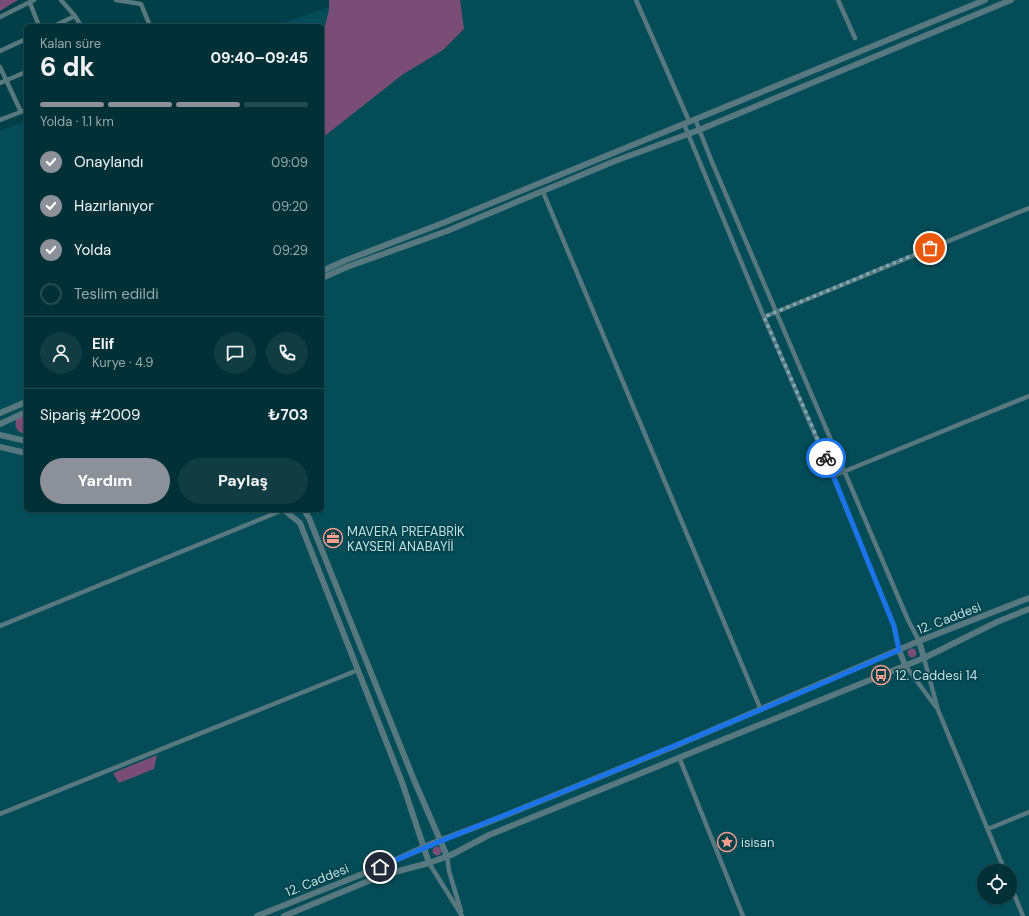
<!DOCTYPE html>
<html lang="tr">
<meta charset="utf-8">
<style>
:root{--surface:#023037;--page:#103c42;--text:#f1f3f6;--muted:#96a9ad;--line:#234b52;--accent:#8c9099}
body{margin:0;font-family:"DM Sans",sans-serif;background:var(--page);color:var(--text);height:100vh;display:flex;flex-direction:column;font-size:15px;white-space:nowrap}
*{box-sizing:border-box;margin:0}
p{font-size:13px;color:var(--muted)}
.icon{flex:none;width:22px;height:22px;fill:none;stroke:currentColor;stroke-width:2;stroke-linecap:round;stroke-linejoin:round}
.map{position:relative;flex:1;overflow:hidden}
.sheet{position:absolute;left:24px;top:24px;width:300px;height:488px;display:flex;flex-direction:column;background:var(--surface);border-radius:6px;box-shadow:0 1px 3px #0004,0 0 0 1px var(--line)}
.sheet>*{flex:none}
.fabs{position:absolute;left:977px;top:864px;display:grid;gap:8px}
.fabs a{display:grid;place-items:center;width:40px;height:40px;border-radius:50%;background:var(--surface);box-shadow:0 1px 3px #0004,0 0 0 1px var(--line);font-size:20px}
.pin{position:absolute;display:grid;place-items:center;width:34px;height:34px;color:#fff;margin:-17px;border:2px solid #fff;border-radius:50%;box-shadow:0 1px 4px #0007}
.courier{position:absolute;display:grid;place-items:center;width:40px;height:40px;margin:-20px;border:3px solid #1a73e8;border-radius:50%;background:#fff;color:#222;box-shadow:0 1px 5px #0007}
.headline em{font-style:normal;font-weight:700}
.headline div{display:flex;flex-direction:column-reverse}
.headline{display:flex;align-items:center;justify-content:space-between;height:68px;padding:0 16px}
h1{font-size:26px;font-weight:700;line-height:30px}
.bar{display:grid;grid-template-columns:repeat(4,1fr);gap:6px 4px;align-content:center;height:48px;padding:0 16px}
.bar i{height:5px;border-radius:3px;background:var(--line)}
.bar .active{background:var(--accent)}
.bar p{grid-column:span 4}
.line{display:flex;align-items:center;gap:10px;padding:0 16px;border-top:1px solid var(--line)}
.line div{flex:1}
.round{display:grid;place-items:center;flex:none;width:42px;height:42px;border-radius:21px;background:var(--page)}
ol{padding:0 16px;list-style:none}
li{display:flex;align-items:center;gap:12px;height:44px}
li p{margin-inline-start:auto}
li .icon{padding:4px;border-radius:50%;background:var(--accent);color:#fff;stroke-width:4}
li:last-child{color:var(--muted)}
li i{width:22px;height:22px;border:2px solid var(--line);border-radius:50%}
.cta{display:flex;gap:8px;margin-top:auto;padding:8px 16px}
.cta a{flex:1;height:46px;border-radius:24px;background:var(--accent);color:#fff;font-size:16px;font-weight:700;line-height:46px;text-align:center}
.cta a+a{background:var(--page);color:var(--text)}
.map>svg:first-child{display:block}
</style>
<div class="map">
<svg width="1029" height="916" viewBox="0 0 1029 916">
<rect width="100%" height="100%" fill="#024049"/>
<!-- built -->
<path fill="#044d58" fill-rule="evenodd" d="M 350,0 L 1029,0 L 1029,916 L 0,916 L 0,131 L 26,121 L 26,510 L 322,510 L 322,26 L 274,26 ZM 984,871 L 1010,871 L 1010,897 L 984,897 Z"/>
<!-- green -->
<path fill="#794d75" d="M 0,0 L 18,0 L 0,11 Z
M 329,0 L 460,0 L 464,29 L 443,50 L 402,75 L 322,138 L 322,38 L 329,10 Z
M 26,415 L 26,434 C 18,433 14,428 16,419 Z
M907.5 653a4.5 4.5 0 1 1 9 0a4.5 4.5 0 1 1-9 0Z
M 157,755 L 154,769 L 119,783 L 113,773 Z
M432.5 851a4.5 4.5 0 1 1 9 0a4.5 4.5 0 1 1-9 0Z"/>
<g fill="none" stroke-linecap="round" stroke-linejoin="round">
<!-- minor -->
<path stroke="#57787e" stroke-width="4.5" d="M 61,0 L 75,16 L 81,26
M 116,0 L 141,4 L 150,26
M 636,0 L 689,121
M 838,0 L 855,38
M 30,3 L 39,26
M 0,17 L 34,0
M 54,26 L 75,16
M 0,51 L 26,39
M 0,67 L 21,112
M 0,83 L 26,72
M 695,119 L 712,162 L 908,620 L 919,641
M 0,120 L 26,110
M 684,124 L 764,317 L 833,476 L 894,626 L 899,650
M 543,192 L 761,710
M 764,317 L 1029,208
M 833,476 L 1029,396
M 0,626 L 283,510
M 924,658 L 938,710 L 1005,871
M 905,665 L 936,707
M 679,757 L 743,916
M 0,814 L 358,670
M 988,829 L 1029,812
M 447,856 L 449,871 L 461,911
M 429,863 L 462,916
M 1010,884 L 1023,916"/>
<!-- tertiary -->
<path stroke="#57787e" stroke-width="6" d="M 322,271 L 344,261 L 443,223 L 985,0
M 322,278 L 347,267 L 447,231 L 615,161 L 699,130 L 1011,0
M 0,413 L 26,402
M 0,424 L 26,412
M 0,435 L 26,441
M 0,447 L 26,453
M 284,510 L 300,523 L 402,782 L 429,863
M 304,510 L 309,518 L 414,780 L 447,856
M 919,641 L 924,658
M 899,650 L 905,665
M 257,916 L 380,867 L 433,843 L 484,824 L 675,746 L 919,641 L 1029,598
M 284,916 L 383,875 L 429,863 L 451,855 L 489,835 L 924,658 L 997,622 L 1029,609"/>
</g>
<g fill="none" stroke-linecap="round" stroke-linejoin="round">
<!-- done -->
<path stroke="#7ca8af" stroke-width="4" stroke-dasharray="0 7.2" d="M 826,458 L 764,317 L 930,248"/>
<!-- route -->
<path stroke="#1a73e8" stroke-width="5" d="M 380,867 C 442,839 507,815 570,789 C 680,744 790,698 899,650 L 894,626 L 826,458"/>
</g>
<!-- icons -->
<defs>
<g id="office-ring" transform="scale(1)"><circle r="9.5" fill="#024049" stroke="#f59d8e" stroke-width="1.5"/><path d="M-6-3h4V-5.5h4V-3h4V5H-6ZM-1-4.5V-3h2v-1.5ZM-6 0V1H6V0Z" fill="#f59d8e"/></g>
<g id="bus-ring" transform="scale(1)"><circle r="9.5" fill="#024049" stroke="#f59d8e" stroke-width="1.5"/><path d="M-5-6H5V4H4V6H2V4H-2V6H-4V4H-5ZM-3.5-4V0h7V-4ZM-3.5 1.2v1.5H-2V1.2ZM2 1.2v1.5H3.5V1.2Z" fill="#f59d8e"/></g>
<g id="sight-ring" transform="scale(1)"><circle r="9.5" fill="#024049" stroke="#f59d8e" stroke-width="1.5"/><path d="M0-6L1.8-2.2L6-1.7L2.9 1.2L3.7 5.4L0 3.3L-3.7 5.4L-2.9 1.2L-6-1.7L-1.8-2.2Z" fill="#f59d8e"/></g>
</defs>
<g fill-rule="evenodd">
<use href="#office-ring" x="333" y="538"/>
<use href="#bus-ring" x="881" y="675"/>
<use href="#sight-ring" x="727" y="842"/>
</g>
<g text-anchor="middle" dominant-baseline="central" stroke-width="3" stroke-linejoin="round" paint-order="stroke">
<!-- poi labels -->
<g font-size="13" fill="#bee0e6" stroke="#024049" text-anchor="start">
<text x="347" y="531">MAVERA PREFABRİK<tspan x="347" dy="15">KAYSERİ ANABAYİİ</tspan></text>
<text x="895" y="675">12. Caddesi 14</text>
<text x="741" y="842">isisan</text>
</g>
<!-- street labels -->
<g font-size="13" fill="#bee0e6" stroke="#024049">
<text transform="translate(949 618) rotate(-21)">12. Caddesi</text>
<text transform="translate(317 880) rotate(-22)">12. Caddesi</text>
</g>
</g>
</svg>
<div class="fabs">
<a><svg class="icon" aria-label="locate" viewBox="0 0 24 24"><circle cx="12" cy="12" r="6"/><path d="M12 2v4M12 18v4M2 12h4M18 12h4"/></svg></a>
</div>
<div class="pin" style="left:930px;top:248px;background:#ea580c"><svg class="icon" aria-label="bag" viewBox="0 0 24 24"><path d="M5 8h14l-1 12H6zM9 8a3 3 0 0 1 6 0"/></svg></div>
<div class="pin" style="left:380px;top:867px;background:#1f2937"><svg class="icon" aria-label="home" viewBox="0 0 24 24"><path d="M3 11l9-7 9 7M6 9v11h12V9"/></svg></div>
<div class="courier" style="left:826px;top:458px"><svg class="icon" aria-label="bike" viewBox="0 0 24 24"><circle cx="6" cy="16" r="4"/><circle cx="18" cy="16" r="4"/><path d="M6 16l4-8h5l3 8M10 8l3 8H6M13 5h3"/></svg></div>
<section class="sheet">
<div class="headline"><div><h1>6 dk</h1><p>Kalan süre</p></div><em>09:40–09:45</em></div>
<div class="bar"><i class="active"></i><i class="active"></i><i class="active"></i><i></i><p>Yolda · 1.1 km</p></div>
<ol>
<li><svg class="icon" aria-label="check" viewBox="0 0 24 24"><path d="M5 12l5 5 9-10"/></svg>Onaylandı<p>09:09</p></li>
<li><svg class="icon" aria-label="check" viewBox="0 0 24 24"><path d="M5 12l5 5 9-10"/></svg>Hazırlanıyor<p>09:20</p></li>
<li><svg class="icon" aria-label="check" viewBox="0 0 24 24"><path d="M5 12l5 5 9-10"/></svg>Yolda<p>09:29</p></li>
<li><i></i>Teslim edildi</li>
</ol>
<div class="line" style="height:72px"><a class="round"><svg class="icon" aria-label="person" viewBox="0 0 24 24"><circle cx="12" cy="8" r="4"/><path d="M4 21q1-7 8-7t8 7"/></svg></a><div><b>Elif</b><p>Kurye · 4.9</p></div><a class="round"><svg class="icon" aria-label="chat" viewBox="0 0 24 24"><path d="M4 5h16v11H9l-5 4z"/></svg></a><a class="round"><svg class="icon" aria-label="phone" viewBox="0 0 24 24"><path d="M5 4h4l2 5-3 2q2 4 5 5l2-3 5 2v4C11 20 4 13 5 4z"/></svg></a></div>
<div class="line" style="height:52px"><div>Sipariş #2009</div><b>₺703</b></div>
<div class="cta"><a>Yardım</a><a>Paylaş</a></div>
</section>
</div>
